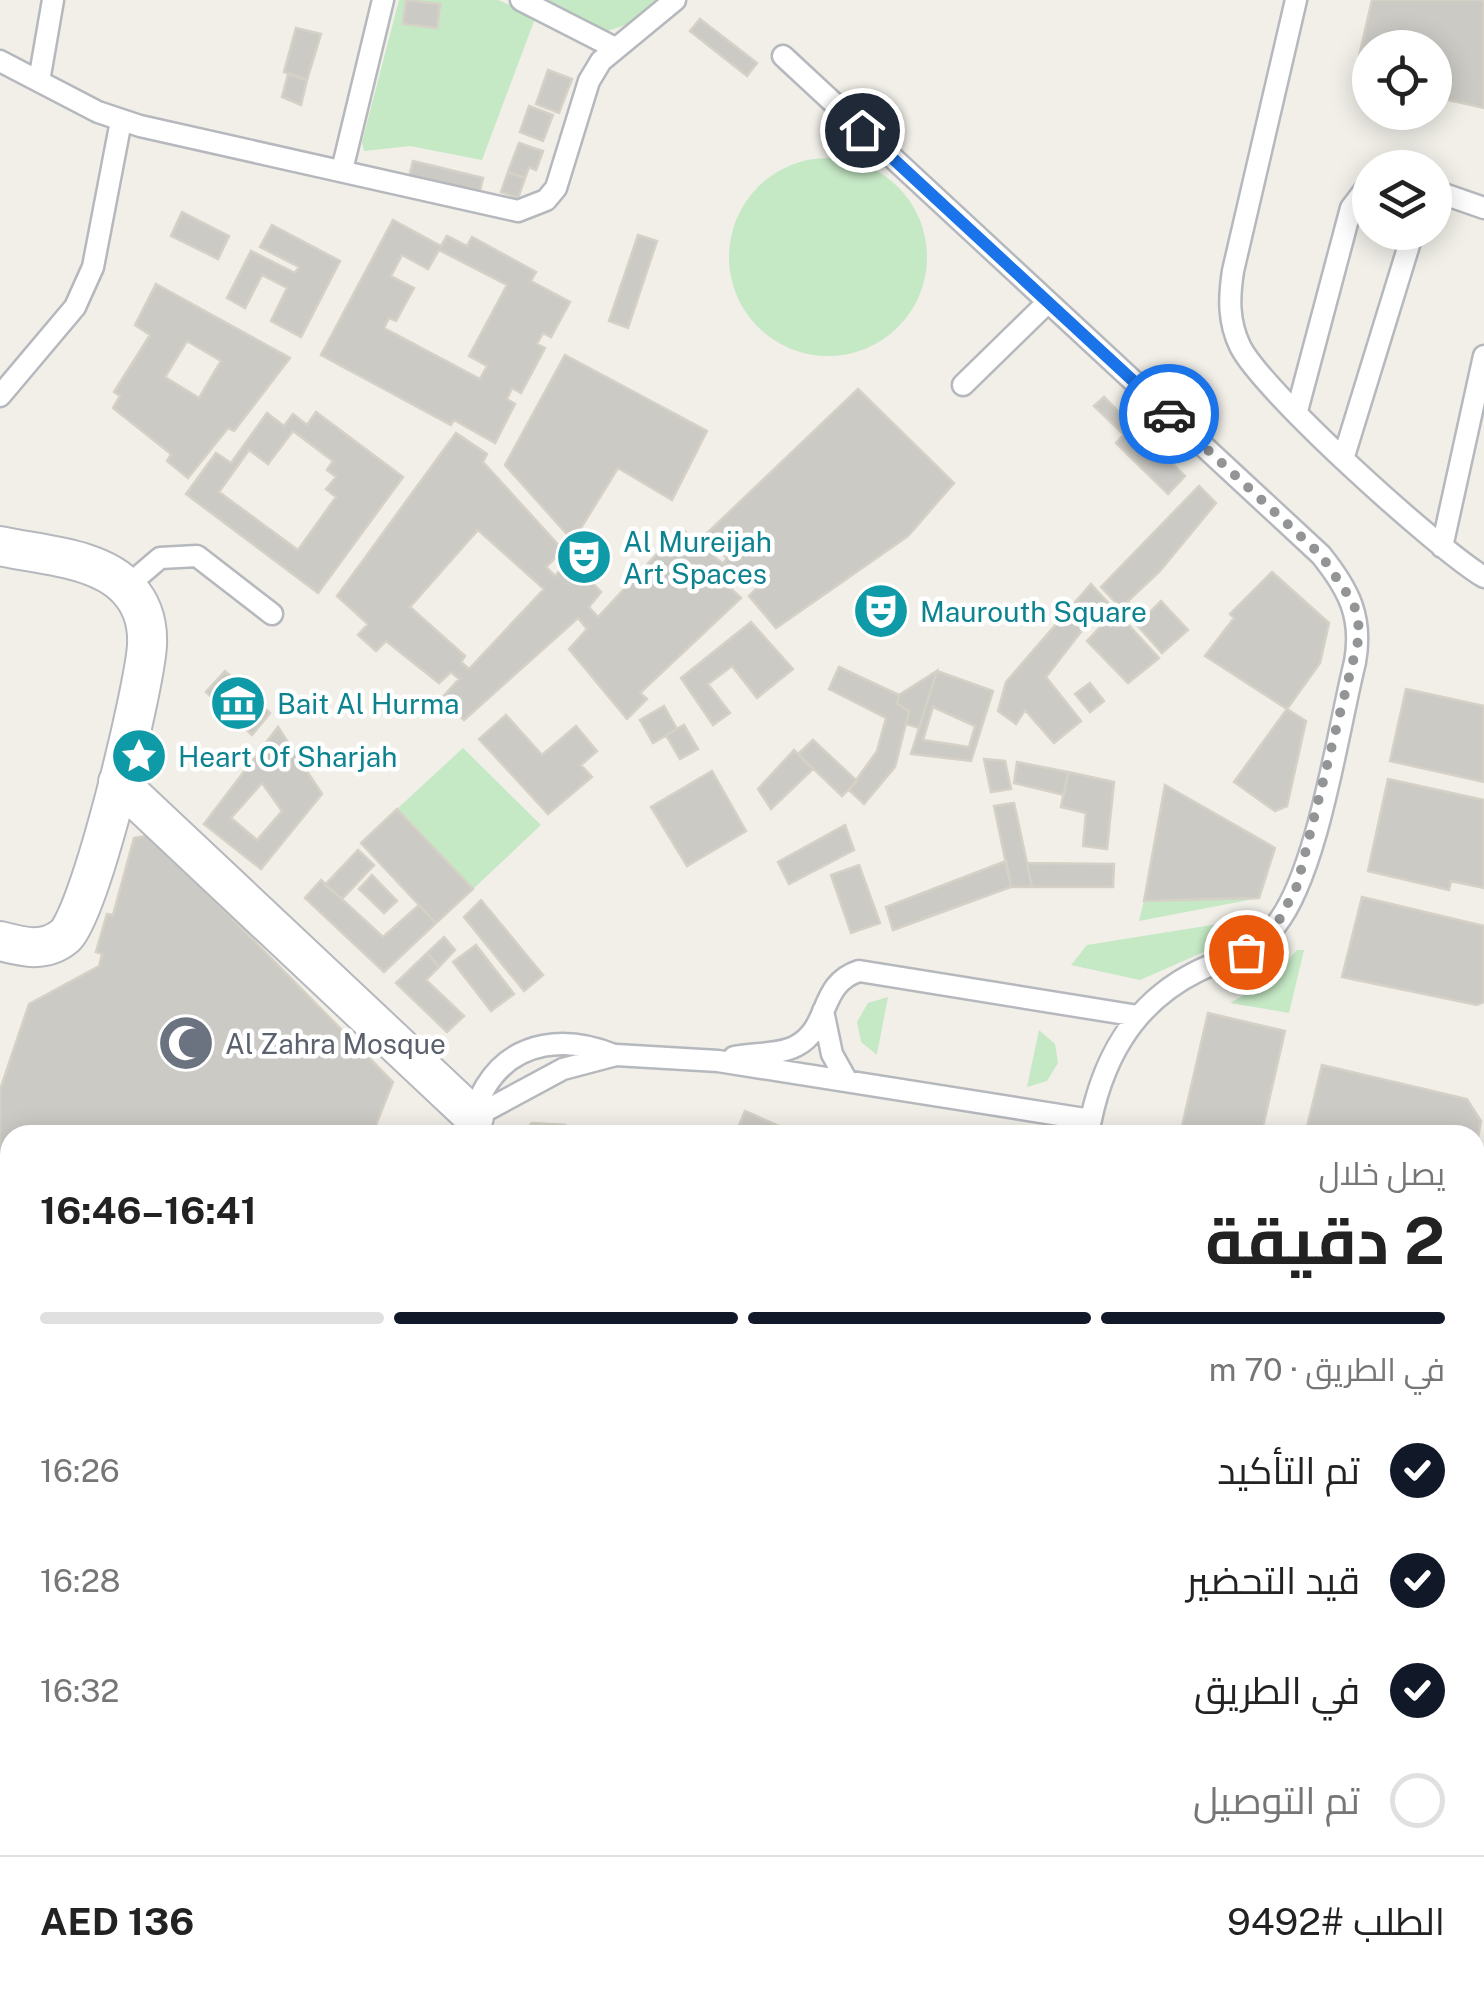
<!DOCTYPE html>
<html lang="ar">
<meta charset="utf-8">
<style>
:root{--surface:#fff;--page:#f6f6f6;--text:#222;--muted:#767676;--line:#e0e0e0;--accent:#111827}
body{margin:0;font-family:"Public Sans",Cairo,sans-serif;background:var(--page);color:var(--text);direction:rtl;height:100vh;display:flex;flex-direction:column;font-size:38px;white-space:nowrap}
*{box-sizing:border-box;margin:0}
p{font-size:32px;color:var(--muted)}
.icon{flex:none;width:55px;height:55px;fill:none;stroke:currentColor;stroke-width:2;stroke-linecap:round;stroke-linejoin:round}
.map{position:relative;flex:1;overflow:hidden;direction:ltr}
.panel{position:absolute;left:0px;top:1125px;width:1485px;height:882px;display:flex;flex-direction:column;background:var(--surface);border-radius:30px 30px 0 0;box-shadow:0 5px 25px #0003;direction:rtl}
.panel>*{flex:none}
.controls{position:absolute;left:1352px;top:30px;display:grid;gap:20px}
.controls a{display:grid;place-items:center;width:100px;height:100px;border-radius:50%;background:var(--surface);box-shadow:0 5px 25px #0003;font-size:50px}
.pin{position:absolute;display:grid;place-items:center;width:85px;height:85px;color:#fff;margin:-42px;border:5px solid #fff;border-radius:50%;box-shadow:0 2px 10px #0007}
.courier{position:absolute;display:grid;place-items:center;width:100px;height:100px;margin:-50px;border:8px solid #1a73e8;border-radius:50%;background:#fff;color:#222;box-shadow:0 2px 12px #0007}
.head em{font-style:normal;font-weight:700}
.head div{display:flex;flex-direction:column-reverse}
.head{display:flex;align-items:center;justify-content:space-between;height:170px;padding:0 40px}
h1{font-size:65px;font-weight:700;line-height:75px}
.bar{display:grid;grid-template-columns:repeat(4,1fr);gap:15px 10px;align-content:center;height:120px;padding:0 40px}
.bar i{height:12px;border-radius:8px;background:var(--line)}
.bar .current{background:var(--accent)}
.bar p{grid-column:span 4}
.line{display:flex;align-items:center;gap:25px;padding:0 40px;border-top:2px solid var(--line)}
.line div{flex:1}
ol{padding:0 40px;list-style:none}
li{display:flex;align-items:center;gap:30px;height:110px}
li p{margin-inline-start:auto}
li .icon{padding:10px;border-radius:50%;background:var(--accent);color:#fff;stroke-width:4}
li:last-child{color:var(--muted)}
li i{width:55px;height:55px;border:5px solid var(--line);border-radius:50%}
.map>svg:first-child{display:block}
</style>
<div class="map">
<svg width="1484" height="2006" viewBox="0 0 1484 2006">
<rect width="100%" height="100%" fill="#f1efe8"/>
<!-- green -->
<path fill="#c5e8c5" d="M 399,0 L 406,0 L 403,24 L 436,28 L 440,4 L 408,0 L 498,0 L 536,16 L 482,160 L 410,146 L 364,151 L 362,142 Z
M 542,0 L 657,0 L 639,20 L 605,32 Z
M729 257a99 99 0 1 1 198 0a99 99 0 1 1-198 0Z
M 463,748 L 541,825 L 473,889 L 397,809 Z
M 1259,898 L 1139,921 L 1144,901 Z
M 1268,916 L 1270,923 L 1140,980 L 1071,965 L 1087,945 Z
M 1297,950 L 1304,950 L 1289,1013 L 1230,1003 L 1269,981 Z
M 888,997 L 877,1054 L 877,1055 L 861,1042 L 857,1022 L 868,1003 Z
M 1039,1030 L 1055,1044 L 1058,1063 L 1047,1081 L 1027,1087 Z"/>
<!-- water -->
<path fill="#aadaff" d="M 0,1448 L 10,1452 L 10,1998 L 660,1998 L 670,2006 L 0,2006 Z"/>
<!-- building -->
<path fill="#cccac5" stroke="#d6d1c6" stroke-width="2.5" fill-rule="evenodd" d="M 406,0 L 440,4 L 437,28 L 403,24 Z
M 1372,0 L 1484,0 L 1484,108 L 1435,97 L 1435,48 L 1370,48 L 1370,82 L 1354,78 Z
M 700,19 L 757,63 L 747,76 L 690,31 Z
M 296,28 L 321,34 L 307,80 L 284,72 Z
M 548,70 L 572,79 L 559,113 L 536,104 Z
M 288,74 L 307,80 L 301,105 L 282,97 Z
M 529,106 L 553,115 L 543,141 L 520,132 Z
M 519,143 L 543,151 L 536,170 L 529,167 L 525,178 L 508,172 Z
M 413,161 L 483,178 L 479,195 L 409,177 Z
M 508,172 L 525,178 L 518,198 L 501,192 Z
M 182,212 L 229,236 L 218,259 L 171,236 Z
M 393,220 L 441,246 L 447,236 L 467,246 L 472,237 L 536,272 L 531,281 L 570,302 L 551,337 L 543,333 L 537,344 L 545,348 L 521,393 L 512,388 L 507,399 L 515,404 L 495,443 L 454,420 L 451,425 L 321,355 ZM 439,250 L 507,285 L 469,356 L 487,366 L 480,379 L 384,328 L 389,318 L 396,321 L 414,288 L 391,276 L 402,255 L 428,269 Z
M 272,225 L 340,261 L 301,337 L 271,321 L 287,288 L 262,275 L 245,308 L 227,298 L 251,251 L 295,273 L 299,267 L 260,247 Z
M 638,235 L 657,241 L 628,328 L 609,321 Z
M 156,284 L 290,358 L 234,431 L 228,428 L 188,478 L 167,461 L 171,454 L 113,408 L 120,396 L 114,392 L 150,335 L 135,325 ZM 187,341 L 221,361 L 199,398 L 165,377 Z
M 565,355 L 707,431 L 672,500 L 618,468 L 573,541 L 505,465 Z
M 858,389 L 954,483 L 908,536 L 776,628 L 749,596 L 760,585 L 740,568 L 726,584 L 741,598 L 640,693 L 647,699 L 627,719 L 569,649 L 587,629 L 578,618 L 464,720 L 441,699 L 459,679 L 451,672 L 439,683 L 386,641 L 376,651 L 358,635 L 368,624 L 337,596 L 456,433 L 487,454 L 483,462 L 563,550 L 546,567 L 555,576 L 571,559 L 601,592 L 589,607 L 598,617 L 681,528 L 723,564 L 727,558 L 703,537 ZM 478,530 L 544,589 L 469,669 L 461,662 L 465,656 L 410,607 Z
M 1104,397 L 1130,423 L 1122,433 L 1094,406 Z
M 316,412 L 403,477 L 318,593 L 186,494 L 216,453 L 231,463 L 267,413 L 284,426 L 293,414 L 307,425 ZM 293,431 L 333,461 L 327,470 L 336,477 L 326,489 L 336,497 L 298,550 L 219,492 L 249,450 L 268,464 Z
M 1133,425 L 1185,476 L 1168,494 L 1116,443 Z
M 1199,486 L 1216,503 L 1160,571 L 1128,601 L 1144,617 L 1137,625 L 1101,587 Z
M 1272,572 L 1329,623 L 1320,663 L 1287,709 L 1205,656 L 1234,618 L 1230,614 Z
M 1091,584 L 1159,658 L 1128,683 L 1087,641 L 1103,624 L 1094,615 L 1046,677 L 1081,721 L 1054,743 L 1025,710 L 1016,724 L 998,711 L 1006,682 Z
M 1161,601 L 1188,630 L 1162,653 L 1137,625 Z
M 751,622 L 793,669 L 757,698 L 732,666 L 708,684 L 730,713 L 713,725 L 681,678 Z
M 839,667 L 899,695 L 897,704 L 909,711 L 895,767 L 864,804 L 849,790 L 877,751 L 886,718 L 829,689 Z
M 225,671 L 270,713 L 252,735 L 206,692 Z
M 937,671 L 993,691 L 971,761 L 911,754 ZM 933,707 L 975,726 L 969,747 L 923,740 Z
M 937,671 L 919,728 L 906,724 L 909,711 L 897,704 L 899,695 Z
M 1090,683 L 1104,701 L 1090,712 L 1075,694 Z
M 1406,689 L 1484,706 L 1484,782 L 1390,761 Z
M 664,706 L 677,729 L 653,743 L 640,720 Z
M 1287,709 L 1306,721 L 1287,806 L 1275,811 L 1234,782 Z
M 506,715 L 542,755 L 576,726 L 597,751 L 581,765 L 592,777 L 548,814 L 479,739 Z
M 684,725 L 698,749 L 680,759 L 666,735 Z
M 278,727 L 322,794 L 261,869 L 204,824 ZM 262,783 L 282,811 L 257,840 L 231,818 Z
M 813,740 L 857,781 L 842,796 L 798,754 Z
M 794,750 L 813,769 L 771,809 L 758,789 Z
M 984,759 L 1005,761 L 1011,789 L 991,792 Z
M 1017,762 L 1068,772 L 1064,795 L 1014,783 Z
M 712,771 L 746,831 L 687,866 L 651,807 Z
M 1068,772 L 1114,782 L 1107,849 L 1083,846 L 1086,813 L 1061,807 Z
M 1388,779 L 1484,800 L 1484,888 L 1451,881 L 1449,890 L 1368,871 Z
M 1165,785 L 1275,848 L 1259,898 L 1144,901 Z
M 1014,803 L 1027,863 L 1032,887 L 1011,887 L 994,806 Z
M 397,809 L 473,889 L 436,923 L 361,843 Z
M 845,825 L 854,850 L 789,884 L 778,862 Z
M 150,835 L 393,1082 L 372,1135 L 10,1135 L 10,1197 L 0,1192 L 0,1090 L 29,1004 L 99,966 L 102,954 L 96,952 L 107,914 L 113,915 L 134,838 Z
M 358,850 L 374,865 L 342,899 L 325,885 Z
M 1006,861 L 1011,887 L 893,930 L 886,907 Z
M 1027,863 L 1114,864 L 1113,887 L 1032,887 Z
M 859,865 L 880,923 L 851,933 L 831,875 Z
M 372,875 L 397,901 L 384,913 L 359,889 Z
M 321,880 L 383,937 L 419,905 L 436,923 L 384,972 L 305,898 Z
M 1362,897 L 1484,926 L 1484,1002 L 1477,1005 L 1342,977 Z
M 481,900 L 543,975 L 524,991 L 464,917 Z
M 444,937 L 455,950 L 439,967 L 427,953 Z
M 476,945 L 514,994 L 491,1011 L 453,962 Z
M 427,953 L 439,967 L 426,980 L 464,1016 L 447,1032 L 396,983 Z
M 1208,1013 L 1285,1031 L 1261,1135 L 1180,1135 Z
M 1322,1065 L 1467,1099 L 1481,1121 L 1475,1154 L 1475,1135 L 1305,1135 Z
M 745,1111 L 799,1135 L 735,1135 Z
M 532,1123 L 565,1125 L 565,1135 L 520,1135 Z"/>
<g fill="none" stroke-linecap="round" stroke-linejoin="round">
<!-- service casing -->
<g stroke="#b5b8bc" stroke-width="25">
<path id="service" d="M 521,0 L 613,47
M 1296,0 L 1233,271 C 1229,297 1228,321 1240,346 C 1261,390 1438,550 1484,577
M 783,56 L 1321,555 C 1349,590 1363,617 1355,662 C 1338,730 1318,872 1276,925 C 1255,951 1227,957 1198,971 C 1131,1004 1100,1063 1088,1135
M 0,61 L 98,112 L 140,126 L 518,211 L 546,200 L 556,188 L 589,81 L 601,61 L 675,0
M 39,81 L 53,0
M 342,170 L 383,0
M 1435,191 L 1484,208
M 963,385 L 1048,302
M 0,396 L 75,307 L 93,267 L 121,121
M 1297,411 L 1351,208 L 1370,183
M 1344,456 L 1413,232
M 1442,547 L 1484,356
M 126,587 L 160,558 L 197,556 L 272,614
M 823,1011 L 832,1054 L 847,1081
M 734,1057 C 754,1053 779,1055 796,1046 C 831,1028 818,984 859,971 L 1138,1016
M 474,1117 L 563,1069 L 616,1055 L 718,1061 L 1091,1120
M 460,1135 C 472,1119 476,1103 486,1086 C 515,1039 568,1036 614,1055"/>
</g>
<!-- minor casing -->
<g stroke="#b5b8bc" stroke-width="42">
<path id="minor" d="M 0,546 C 39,555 100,557 128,589 C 142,604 148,624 147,645 C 145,686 90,915 65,936 C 45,953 23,947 0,941
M 118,782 L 474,1117
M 1475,1730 L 1484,1688"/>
</g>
<!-- secondary casing -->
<g stroke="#b6babf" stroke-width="58">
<path id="secondary" d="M 0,1279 L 10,1283
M 0,1338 L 10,1343
M 1475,1393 L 1484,1353
M 806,1998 L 816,2006
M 928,1998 L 946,2006
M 1248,2006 L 1265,1998"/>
</g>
<!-- service -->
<use href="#service" stroke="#fff" stroke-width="20"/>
<!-- minor -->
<use href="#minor" stroke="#fff" stroke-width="38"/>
<!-- secondary -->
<use href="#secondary" stroke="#fff" stroke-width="52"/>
</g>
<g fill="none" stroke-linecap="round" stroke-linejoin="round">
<!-- done -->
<path stroke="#929495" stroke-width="10" stroke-dasharray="0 18" d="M 1169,414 L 1321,555 L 1354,604 L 1360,633 L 1297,886 L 1277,924 L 1246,952"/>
<!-- route -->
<path stroke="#1a73e8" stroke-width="12" d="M 862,130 L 1169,414"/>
</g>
<!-- icons -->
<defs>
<g id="theatre-disc" transform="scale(2.875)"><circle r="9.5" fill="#0f9aa8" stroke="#fff"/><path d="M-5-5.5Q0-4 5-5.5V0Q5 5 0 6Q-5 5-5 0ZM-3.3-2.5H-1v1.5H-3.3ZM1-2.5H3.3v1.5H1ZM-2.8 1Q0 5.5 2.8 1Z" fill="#fff"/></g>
<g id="museum-disc" transform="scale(2.875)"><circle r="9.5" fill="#0f9aa8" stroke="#fff"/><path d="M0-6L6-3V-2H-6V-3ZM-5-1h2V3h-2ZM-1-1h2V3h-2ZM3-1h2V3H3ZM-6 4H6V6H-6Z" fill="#fff"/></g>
<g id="sight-disc" transform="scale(2.875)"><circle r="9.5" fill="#0f9aa8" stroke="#fff"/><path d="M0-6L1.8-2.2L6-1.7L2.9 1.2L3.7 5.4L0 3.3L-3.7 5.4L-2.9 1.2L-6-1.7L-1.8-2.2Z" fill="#fff"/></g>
<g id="mosque-disc" transform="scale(2.875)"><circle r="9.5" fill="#6b7280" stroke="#fff"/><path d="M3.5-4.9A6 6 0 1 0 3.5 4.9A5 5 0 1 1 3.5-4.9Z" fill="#fff"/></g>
</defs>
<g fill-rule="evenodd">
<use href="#theatre-disc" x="584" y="557"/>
<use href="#theatre-disc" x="881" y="611"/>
<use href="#museum-disc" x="238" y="703"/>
<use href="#sight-disc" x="139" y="756"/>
<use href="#mosque-disc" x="186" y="1043"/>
</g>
<g text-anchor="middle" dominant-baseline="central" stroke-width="9" stroke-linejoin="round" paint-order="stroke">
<!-- culture labels -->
<g font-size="28" fill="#0d838f" stroke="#fff" text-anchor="start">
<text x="623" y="541">Al Mureijah<tspan x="623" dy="32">Art Spaces</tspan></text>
<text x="920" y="611">Maurouth Square</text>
<text x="277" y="703">Bait Al Hurma</text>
<text x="178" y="756">Heart Of Sharjah</text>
</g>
<!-- worship labels -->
<g font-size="28" fill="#5b616d" stroke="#fff" text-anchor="start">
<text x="225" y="1043">Al Zahra Mosque</text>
</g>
</g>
</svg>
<div class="controls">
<a><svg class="icon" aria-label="locate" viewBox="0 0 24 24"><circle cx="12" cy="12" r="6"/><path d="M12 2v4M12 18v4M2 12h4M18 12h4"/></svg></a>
<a><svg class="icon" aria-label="layers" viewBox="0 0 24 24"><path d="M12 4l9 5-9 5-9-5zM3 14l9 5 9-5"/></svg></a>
</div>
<div class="pin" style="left:1246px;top:952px;background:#ea580c"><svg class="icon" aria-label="bag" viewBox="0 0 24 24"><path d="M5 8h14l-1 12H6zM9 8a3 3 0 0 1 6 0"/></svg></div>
<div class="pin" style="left:862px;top:130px;background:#1f2937"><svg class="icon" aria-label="home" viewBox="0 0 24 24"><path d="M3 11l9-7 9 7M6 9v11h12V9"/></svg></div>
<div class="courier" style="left:1169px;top:414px"><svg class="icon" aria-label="car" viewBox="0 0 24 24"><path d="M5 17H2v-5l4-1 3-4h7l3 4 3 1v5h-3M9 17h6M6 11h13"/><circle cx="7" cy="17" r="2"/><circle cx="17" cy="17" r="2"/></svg></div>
<section class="panel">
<div class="head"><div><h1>2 دقيقة</h1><p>يصل خلال</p></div><em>16:41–16:46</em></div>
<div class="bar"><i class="current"></i><i class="current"></i><i class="current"></i><i></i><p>في الطريق · 70 m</p></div>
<ol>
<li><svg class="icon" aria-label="check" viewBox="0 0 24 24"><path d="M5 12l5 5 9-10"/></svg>تم التأكيد<p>16:26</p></li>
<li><svg class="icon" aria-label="check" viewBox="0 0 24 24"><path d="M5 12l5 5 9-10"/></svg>قيد التحضير<p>16:28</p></li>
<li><svg class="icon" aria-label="check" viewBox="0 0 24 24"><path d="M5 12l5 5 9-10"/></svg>في الطريق<p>16:32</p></li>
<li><i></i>تم التوصيل</li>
</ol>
<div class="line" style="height:130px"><div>الطلب #9492</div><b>AED 136</b></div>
</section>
</div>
